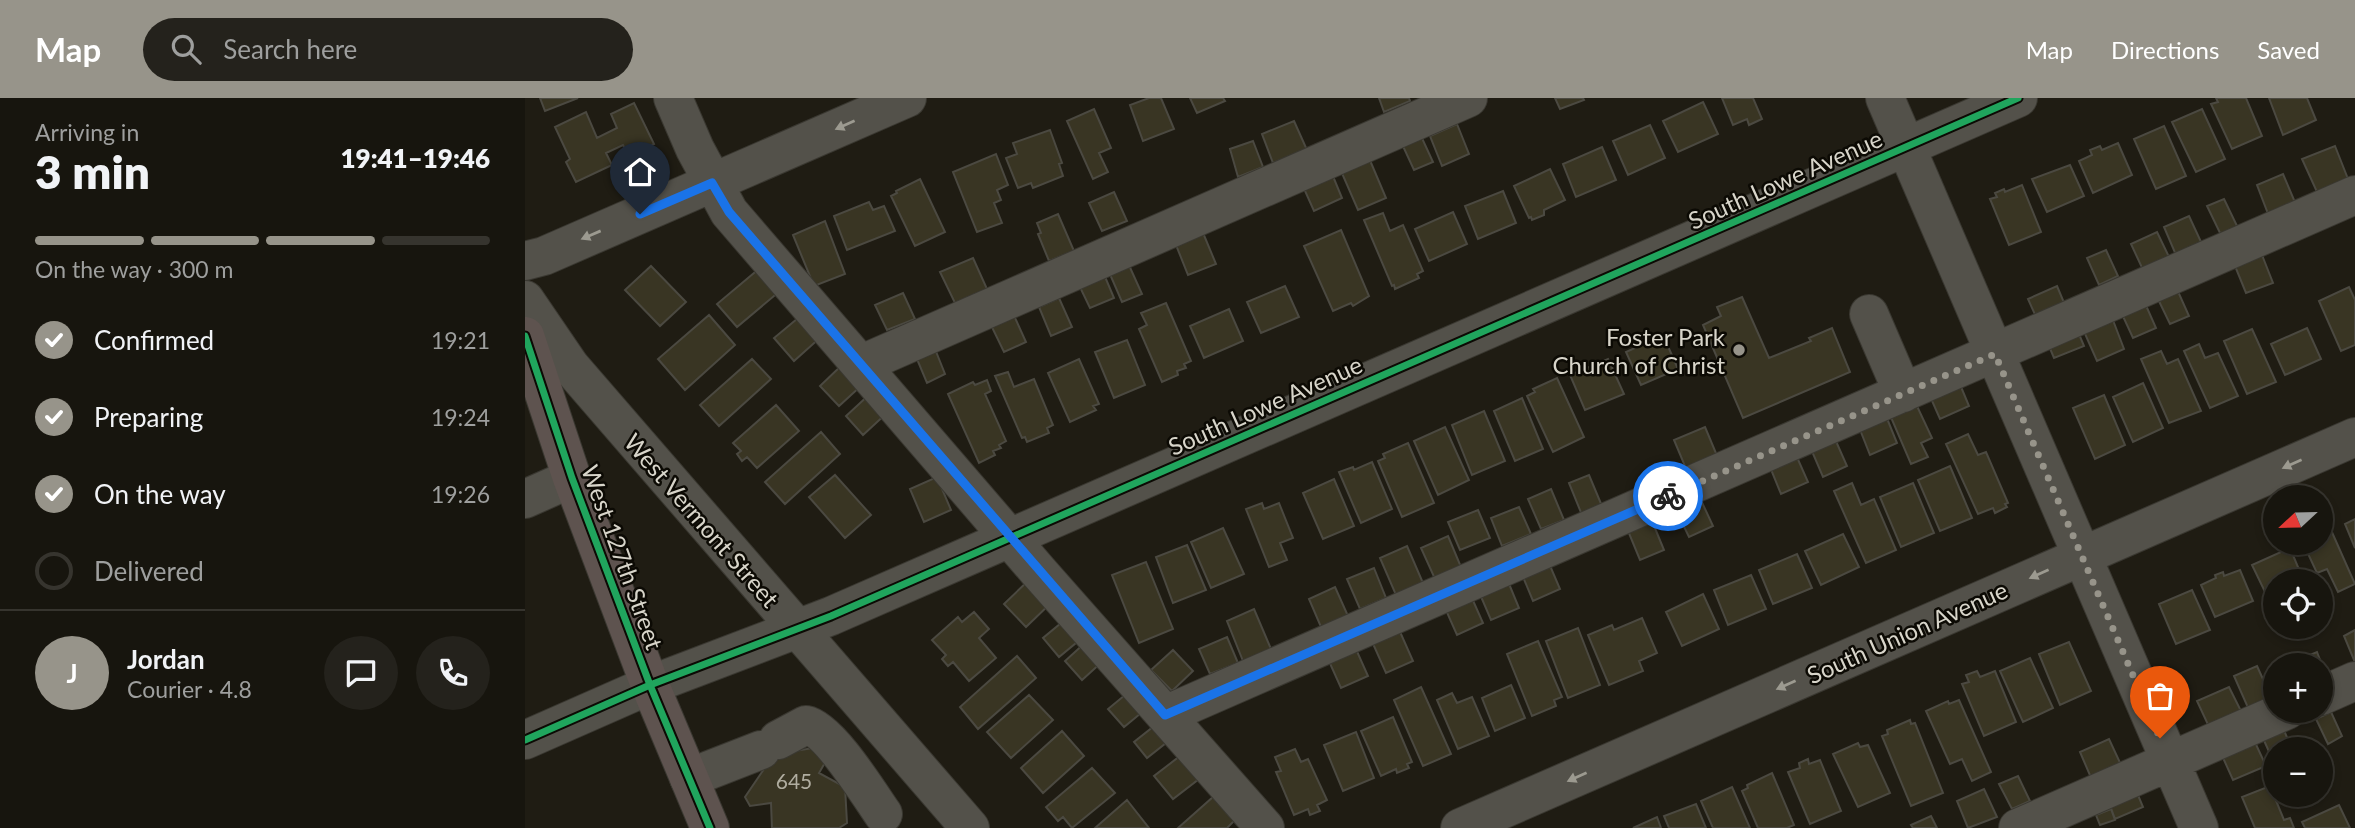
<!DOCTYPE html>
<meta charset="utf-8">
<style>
:root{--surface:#17150e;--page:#24221c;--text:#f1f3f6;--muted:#9e9f9e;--line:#36342e;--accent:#97948a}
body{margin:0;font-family:Lato,sans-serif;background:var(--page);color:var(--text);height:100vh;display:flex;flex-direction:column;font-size:26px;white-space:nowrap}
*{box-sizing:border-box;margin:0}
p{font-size:23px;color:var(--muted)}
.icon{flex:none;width:38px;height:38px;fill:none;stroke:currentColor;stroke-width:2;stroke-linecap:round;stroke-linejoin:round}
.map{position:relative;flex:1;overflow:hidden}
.panel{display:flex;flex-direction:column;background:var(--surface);width:525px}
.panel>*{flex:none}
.needle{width:46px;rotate:248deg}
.fabs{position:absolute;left:1738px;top:387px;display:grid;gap:14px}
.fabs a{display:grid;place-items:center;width:70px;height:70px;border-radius:50%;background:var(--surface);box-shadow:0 4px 10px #0003,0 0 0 2px var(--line);font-size:35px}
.pin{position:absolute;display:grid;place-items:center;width:60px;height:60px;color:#fff;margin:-72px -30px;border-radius:50% 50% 50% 0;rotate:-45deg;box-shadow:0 0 7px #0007}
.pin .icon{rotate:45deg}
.courier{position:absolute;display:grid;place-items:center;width:70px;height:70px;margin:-35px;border:5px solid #1a73e8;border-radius:50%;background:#fff;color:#222;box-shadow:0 2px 9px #0007}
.summary em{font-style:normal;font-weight:800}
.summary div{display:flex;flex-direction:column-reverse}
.summary{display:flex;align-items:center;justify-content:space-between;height:119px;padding:0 35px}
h1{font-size:46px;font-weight:800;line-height:52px}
.bar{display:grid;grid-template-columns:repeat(4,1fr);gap:10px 7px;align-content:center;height:84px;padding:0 35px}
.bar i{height:9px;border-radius:5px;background:var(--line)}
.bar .on{background:var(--accent)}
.bar p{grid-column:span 4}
.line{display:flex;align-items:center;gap:18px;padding:0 35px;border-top:2px solid var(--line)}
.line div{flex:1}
.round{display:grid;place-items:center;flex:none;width:74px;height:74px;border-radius:37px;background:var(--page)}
ol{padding:0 35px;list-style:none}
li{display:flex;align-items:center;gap:21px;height:77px}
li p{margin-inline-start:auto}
li .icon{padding:7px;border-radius:50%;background:var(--accent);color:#fff;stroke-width:4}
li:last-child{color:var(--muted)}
li i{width:38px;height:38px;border:4px solid var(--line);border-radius:50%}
header{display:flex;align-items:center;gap:42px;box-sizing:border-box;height:98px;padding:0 35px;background:var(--accent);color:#fff}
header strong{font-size:33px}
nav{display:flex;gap:38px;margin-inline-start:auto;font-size:24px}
.search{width:490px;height:63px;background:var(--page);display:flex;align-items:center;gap:18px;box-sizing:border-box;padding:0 24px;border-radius:38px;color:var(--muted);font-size:26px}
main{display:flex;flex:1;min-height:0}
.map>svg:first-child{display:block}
</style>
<header>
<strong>Map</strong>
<div class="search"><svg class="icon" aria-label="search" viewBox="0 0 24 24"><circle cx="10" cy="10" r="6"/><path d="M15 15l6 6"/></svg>Search here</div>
<nav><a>Map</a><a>Directions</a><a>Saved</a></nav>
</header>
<main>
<section class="panel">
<div class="summary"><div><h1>3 min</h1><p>Arriving in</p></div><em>19:41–19:46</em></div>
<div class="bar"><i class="on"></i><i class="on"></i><i class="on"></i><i></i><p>On the way · 300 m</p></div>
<ol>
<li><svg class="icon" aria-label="check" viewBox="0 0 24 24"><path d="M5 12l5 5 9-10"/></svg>Confirmed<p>19:21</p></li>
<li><svg class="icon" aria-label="check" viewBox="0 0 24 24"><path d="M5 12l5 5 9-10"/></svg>Preparing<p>19:24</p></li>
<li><svg class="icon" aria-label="check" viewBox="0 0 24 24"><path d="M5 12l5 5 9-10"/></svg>On the way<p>19:26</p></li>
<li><i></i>Delivered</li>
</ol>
<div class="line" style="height:126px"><b class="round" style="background:var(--accent);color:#fff">J</b><div><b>Jordan</b><p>Courier · 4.8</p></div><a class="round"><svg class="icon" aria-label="chat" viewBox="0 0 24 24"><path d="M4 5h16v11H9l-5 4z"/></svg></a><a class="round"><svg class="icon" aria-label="phone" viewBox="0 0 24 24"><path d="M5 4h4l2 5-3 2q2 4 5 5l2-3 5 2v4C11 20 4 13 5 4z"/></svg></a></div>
</section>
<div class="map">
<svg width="1830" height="730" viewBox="0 0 1830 730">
<rect width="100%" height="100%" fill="#1f1c13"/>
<!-- building -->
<path fill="#393523" stroke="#4b4941" stroke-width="2" d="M 15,0 L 53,0 L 20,13 Z
M 624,0 L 636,0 L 649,31 L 618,43 L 605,7 Z
M 665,0 L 698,0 L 700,3 L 672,15 Z
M 854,0 L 884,0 L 885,3 L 859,14 Z
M 1030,0 L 1058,0 L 1059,2 L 1035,11 Z
M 1197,0 L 1228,0 L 1237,21 L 1224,27 L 1222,21 L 1208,27 Z
M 1691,0 L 1721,0 L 1737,38 L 1707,51 L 1686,6 L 1693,4 Z
M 1744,0 L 1782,0 L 1791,22 L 1758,37 Z
M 1178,4 L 1193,36 L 1153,54 L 1138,23 Z
M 109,5 L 129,46 L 104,58 L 98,47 L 81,55 L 87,67 L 51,84 L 41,64 L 45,61 L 30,29 L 61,14 L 72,40 L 92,30 L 86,16 Z
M 569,11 L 586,50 L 574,55 L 583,74 L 568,81 L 542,23 Z
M 1677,11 L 1700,61 L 1671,74 L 1647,24 Z
M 769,23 L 782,52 L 748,65 L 737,36 Z
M 932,26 L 944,56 L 917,68 L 905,38 Z
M 1125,27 L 1140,60 L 1103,77 L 1088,43 Z
M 1639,28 L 1661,78 L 1631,91 L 1609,41 Z
M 525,32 L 537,65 L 534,66 L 538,78 L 508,90 L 506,85 L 493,90 L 481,60 L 492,56 L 488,45 Z
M 896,38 L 908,64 L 889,72 L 877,46 Z
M 728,43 L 738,69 L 713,79 L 705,51 Z
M 1593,45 L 1607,77 L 1568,95 L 1554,63 L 1567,57 L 1565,52 L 1575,48 L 1577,52 Z
M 1810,48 L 1823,81 L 1792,94 L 1777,61 Z
M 1077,49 L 1091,82 L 1051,99 L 1038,66 Z
M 471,56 L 483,87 L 472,92 L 476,102 L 469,105 L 477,125 L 452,134 L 428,74 Z
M 844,60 L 861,100 L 833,112 L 816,73 Z
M 1545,67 L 1559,98 L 1522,114 L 1507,81 Z
M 805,71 L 817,100 L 789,113 L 776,84 Z
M 1025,71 L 1040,102 L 1019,112 L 1019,117 L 1007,122 L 1006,119 L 1004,120 L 989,88 Z
M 1758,76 L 1772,109 L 1745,121 L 1732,87 Z
M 395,81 L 420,134 L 390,148 L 366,98 L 372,95 L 371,93 Z
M 1497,87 L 1516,134 L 1484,147 L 1465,101 L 1472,99 L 1470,95 L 1479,91 L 1480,94 Z
M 978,93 L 991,125 L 953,141 L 940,108 Z
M 589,94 L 602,123 L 577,133 L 564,105 Z
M 1699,101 L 1713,130 L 1696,137 L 1682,108 Z
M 344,104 L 348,112 L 359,108 L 370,133 L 322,152 L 309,118 Z
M 928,114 L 942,146 L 904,163 L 890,131 Z
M 858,115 L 865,133 L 878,127 L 898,173 L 892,176 L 894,180 L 870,191 L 869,187 L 867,188 L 839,122 Z
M 533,116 L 549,153 L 524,163 L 513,136 L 516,135 L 512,125 Z
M 1664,118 L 1677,146 L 1651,157 L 1639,129 Z
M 300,123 L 320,176 L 289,188 L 268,137 Z
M 676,130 L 691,166 L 663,177 L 649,142 Z
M 816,132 L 844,198 L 828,208 L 826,205 L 808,213 L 779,148 Z
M 1632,134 L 1646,163 L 1619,174 L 1606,146 Z
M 1581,152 L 1593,178 L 1574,187 L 1562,160 Z
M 1737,157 L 1748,185 L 1721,195 L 1710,168 Z
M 448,160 L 462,191 L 430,205 L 415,174 Z
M 603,165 L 617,196 L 597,204 L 584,174 Z
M 126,168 L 161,204 L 135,228 L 100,192 Z
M 235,170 L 255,193 L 212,229 L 192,206 Z
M 578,174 L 589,200 L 565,210 L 553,185 Z
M 760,188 L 774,219 L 736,235 L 722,204 Z
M 1532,188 L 1540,207 L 1512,221 L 1503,201 Z
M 1651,189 L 1664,218 L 1645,226 L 1631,197 Z
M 1824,189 L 1830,202 L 1830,247 L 1816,253 L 1794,203 Z
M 378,195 L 390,221 L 362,232 L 350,207 Z
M 1217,199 L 1244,260 L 1286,243 L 1284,240 L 1307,230 L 1325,274 L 1218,320 L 1178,227 L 1196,218 L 1192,209 Z
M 534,200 L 547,229 L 526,238 L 514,209 Z
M 1619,203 L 1631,230 L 1608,240 L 1596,214 Z
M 641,205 L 666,263 L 659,266 L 661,270 L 652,273 L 653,277 L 637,284 L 614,231 L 622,227 L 616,215 Z
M 486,211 L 501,244 L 479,254 L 463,221 Z
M 704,211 L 718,243 L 679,260 L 665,228 Z
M 278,216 L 297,238 L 269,263 L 249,240 Z
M 184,217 L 210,247 L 160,292 L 133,261 Z
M 1586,217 L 1599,251 L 1572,263 L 1557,229 Z
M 1551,229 L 1559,248 L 1529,260 L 1521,241 Z
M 1782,230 L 1796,261 L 1760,277 L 1746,246 Z
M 1727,231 L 1751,284 L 1722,296 L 1699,243 Z
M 1138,237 L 1153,271 L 1116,287 L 1101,254 Z
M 602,242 L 620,287 L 589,300 L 570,254 Z
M 408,246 L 420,276 L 402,285 L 389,254 Z
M 1674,246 L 1680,260 L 1693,255 L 1713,298 L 1685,310 L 1659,253 Z
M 1636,253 L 1642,266 L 1653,261 L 1676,313 L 1644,325 L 1616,261 Z
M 227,261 L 246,281 L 194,328 L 175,307 Z
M 554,261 L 574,306 L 568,308 L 571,312 L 545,324 L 523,275 Z
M 1083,261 L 1099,296 L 1060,312 L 1045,277 Z
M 317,267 L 337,287 L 314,308 L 295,288 Z
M 483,274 L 489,289 L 509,281 L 528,327 L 522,330 L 524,335 L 502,344 L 500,339 L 497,340 L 470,278 Z
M 1032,280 L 1059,339 L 1028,354 L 1002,298 L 1010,294 L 1008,291 Z
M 462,282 L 466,293 L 460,296 L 481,343 L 474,347 L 476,350 L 468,353 L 470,357 L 454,365 L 423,296 L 448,284 L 450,287 Z
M 1434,284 L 1444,308 L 1415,321 L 1404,296 Z
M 1618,285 L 1638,330 L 1608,344 L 1588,299 Z
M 346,295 L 363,314 L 338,337 L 321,318 Z
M 1579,297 L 1600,347 L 1570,361 L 1548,310 Z
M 997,300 L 1018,351 L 990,363 L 969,313 Z
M 1391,306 L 1407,340 L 1396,345 L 1403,359 L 1386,366 L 1365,317 Z
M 251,307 L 274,333 L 232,370 L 222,359 L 217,363 L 212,356 L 216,353 L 208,345 Z
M 959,313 L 980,363 L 947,377 L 927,327 Z
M 1361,318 L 1372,345 L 1345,357 L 1334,329 Z
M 920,329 L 944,382 L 913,397 L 889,343 Z
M 1180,329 L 1193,360 L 1162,373 L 1149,342 Z
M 296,334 L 315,356 L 260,406 L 240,384 Z
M 1443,336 L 1453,357 L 1461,354 L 1483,405 L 1480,406 L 1482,409 L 1470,415 L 1468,410 L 1453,416 L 1421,346 Z
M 1310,341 L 1322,368 L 1298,379 L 1286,351 Z
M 883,345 L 909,405 L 877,419 L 853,363 L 860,360 L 858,356 Z
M 1271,357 L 1283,384 L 1256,396 L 1245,369 Z
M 847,364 L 867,411 L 836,425 L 814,374 L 828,369 L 829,372 Z
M 1425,368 L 1447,420 L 1415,433 L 1393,382 Z
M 310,377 L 346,417 L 320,440 L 284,399 Z
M 1064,377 L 1077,408 L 1057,417 L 1044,385 Z
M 412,379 L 426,412 L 399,424 L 385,391 Z
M 809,381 L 829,428 L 798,441 L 778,395 Z
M 1327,385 L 1336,407 L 1349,401 L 1371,452 L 1341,465 L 1309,393 Z
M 1388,385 L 1409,435 L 1376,449 L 1355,399 Z
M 1026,391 L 1039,422 L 1016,431 L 1003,401 Z
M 1174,398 L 1188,428 L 1164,439 L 1150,410 Z
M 737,405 L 739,411 L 754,405 L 768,440 L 755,445 L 762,462 L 744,469 L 721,411 Z
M 994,409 L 1006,436 L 977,448 L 966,420 Z
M 953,412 L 965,440 L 935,452 L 923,424 Z
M 1125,418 L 1139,452 L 1115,462 L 1101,428 Z
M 1830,421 L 1830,450 L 1820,426 Z
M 698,430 L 719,476 L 686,490 L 666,444 Z
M 1806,432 L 1830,486 L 1813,494 L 1802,471 L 1792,475 L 1778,445 L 1796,444 L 1796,437 Z
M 1318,436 L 1334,469 L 1296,487 L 1280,453 Z
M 923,438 L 936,469 L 910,481 L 896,450 Z
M 662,447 L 681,492 L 648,505 L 631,459 Z
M 882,448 L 898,485 L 871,497 L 855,460 Z
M 1765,450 L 1778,481 L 1776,483 L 1750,483 L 1750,495 L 1742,498 L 1727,467 Z
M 1272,456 L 1287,490 L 1248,506 L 1234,472 Z
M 1023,463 L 1035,491 L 1008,503 L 996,474 Z
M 621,464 L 648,531 L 614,545 L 587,477 Z
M 849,470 L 861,500 L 835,511 L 822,481 Z
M 1715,472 L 1728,503 L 1690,519 L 1676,487 L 1691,480 L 1690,477 L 1698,474 L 1699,478 Z
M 1226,477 L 1241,511 L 1203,527 L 1189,492 Z
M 506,480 L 528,503 L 501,529 L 479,506 Z
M 982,481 L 994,510 L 966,522 L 954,494 Z
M 810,489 L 823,518 L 796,529 L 784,501 Z
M 1667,492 L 1685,532 L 1651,546 L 1634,506 Z
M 1178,496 L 1194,531 L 1157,548 L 1141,514 Z
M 946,498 L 958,525 L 932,537 L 920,510 Z
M 729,511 L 746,551 L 718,563 L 702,523 Z
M 449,514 L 464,531 L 454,540 L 471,560 L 444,583 L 428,564 L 423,568 L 417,561 L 421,557 L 407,542 L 433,519 L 437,524 Z
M 1117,520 L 1132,555 L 1114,563 L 1118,573 L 1084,587 L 1063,537 L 1087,527 L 1089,532 Z
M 541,521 L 557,540 L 534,559 L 518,540 Z
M 872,527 L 888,563 L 861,575 L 845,539 Z
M 1053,530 L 1075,587 L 1043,600 L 1021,543 Z
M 1830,532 L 1830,562 L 1829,562 L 1819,538 Z
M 702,539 L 713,565 L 685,576 L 674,551 Z
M 1013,543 L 1037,599 L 1029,602 L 1031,608 L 1007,618 L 982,556 Z
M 561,544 L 578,563 L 557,582 L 540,563 Z
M 1544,544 L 1566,593 L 1535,607 L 1514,556 Z
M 830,549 L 843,578 L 816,590 L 803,561 Z
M 648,552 L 668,573 L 647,593 L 626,572 Z
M 1792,554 L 1802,580 L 1796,582 L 1796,567 L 1766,567 L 1765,565 Z
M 492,558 L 511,580 L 453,631 L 435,609 Z
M 1505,560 L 1528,610 L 1498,624 L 1475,573 Z
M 1732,568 L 1747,601 L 1724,612 L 1709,578 Z
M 1452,573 L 1455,579 L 1470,573 L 1491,624 L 1459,638 L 1437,586 L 1444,584 L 1441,577 Z
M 986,587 L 1000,620 L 970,633 L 957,600 Z
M 896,589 L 926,656 L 898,668 L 869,602 Z
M 1704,589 L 1717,615 L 1685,631 L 1672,603 Z
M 605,593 L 621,611 L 599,629 L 583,611 Z
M 927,595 L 932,605 L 947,599 L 964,638 L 933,651 L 912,602 Z
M 504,597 L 528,622 L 486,660 L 462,634 Z
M 1434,602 L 1466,674 L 1447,683 L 1437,661 L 1425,666 L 1401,613 L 1423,603 L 1424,606 Z
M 1806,614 L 1817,638 L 1803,646 L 1791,621 Z
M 868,619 L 887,664 L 882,666 L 884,670 L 872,675 L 871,671 L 856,678 L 836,633 Z
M 1385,622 L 1386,626 L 1390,625 L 1418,695 L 1386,708 L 1357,638 L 1363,636 L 1362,632 Z
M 633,625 L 646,641 L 622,660 L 609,644 Z
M 1758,630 L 1767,651 L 1750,651 L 1750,667 L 1737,638 Z
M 537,633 L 559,658 L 518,695 L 496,670 Z
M 831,634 L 849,680 L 818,693 L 799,647 Z
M 234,639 L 270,653 L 300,648 L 305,656 L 294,675 L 320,689 L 322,725 L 314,730 L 247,730 L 246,705 L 225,708 L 220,699 L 239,671 Z
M 1728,640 L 1741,668 L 1708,682 L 1695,653 Z
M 1584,641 L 1597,669 L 1567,682 L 1555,654 Z
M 1333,645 L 1335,649 L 1343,647 L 1365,695 L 1333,709 L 1308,656 Z
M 770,651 L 776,664 L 783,661 L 802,702 L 792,707 L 795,713 L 785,717 L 783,711 L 769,717 L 751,674 L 756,673 L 750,659 Z
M 655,658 L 674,681 L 648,701 L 629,678 Z
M 1283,661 L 1284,666 L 1295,662 L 1316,713 L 1285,726 L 1263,674 L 1275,670 L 1274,665 Z
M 567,670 L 590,695 L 547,730 L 538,719 L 533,723 L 521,709 Z
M 1247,675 L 1269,727 L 1262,730 L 1233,730 L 1217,693 L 1223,690 L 1222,687 Z
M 1493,678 L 1505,703 L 1487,711 L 1474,686 Z
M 1745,688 L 1759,722 L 1765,720 L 1769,730 L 1730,730 L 1717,699 Z
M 1207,689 L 1225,730 L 1188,730 L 1176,703 Z
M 1610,690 L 1618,709 L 1590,721 L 1583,702 Z
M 1459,691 L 1472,719 L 1443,730 L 1432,703 Z
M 688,699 L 709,723 L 702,730 L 653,730 Z
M 602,702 L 624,730 L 570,730 Z
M 1171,706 L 1181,730 L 1144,730 L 1139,718 Z
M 1814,707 L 1825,730 L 1780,730 L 1777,724 Z
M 1586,711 L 1590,722 L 1575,727 L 1571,717 Z
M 1406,718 L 1412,730 L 1388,730 L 1386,727 Z
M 1132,719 L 1136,730 L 1108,730 Z"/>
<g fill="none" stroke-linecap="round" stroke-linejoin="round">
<!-- minor casing -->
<g stroke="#3a3831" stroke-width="40">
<path id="minor" d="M 148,0 L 170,51 L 204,114 L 513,473 L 740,730
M 1360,0 L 1674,730
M 0,163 L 19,158 L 382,0
M 0,202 L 45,268 L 445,730
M 1344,216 L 1378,295
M 337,266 L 943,0
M 0,401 L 47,380
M 1796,598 L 1830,583
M 640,617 L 1830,97
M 0,642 L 125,587 L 306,518 L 1493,0
M 253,642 L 281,627 C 304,631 344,696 358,716
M 164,680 L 236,652
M 935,730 L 1830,339
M 1493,730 L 1762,612"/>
</g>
<!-- major casing -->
<g stroke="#3a3831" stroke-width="40">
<path id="major" d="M 0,238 L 47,380 L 125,587 L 185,730"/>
</g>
<!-- minor -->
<use href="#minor" stroke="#53514a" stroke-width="38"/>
<!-- major -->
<use href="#major" stroke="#5e534f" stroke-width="38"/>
<!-- cycleway casing -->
<g stroke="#0c0a04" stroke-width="11">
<path id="cycleway" d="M 0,238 L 47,380 L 125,587 L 185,730
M 0,642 L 125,587 L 306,518 L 1493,0"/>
</g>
<!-- cycleway -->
<use href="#cycleway" stroke="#20a55d" stroke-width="7"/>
</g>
<!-- one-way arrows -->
<defs><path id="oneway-solid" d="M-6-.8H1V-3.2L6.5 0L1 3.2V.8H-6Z" transform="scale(1.75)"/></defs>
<g fill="#9c9a90">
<use href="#oneway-solid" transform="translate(320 27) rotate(156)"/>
<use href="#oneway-solid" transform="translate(66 137) rotate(157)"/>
<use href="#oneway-solid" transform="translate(1767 366) rotate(156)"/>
<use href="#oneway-solid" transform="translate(1514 476) rotate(156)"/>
<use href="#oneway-solid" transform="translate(1261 587) rotate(156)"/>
<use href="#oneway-solid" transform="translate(1052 679) rotate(156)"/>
</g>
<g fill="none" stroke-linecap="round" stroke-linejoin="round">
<!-- done -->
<path stroke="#97948a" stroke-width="7" stroke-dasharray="0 12.6" d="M 1143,398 L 1470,256 L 1635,640"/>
<!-- route -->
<path stroke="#1a73e8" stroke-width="9" d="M 115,116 L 187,85 L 204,114 L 640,617 L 1143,398"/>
</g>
<!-- markers -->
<circle fill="#97948a" stroke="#0c0a04" stroke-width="2.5" cx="1214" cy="252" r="7"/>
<g text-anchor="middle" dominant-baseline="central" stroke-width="5" stroke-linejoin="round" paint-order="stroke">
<!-- number labels -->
<g font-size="21" fill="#b0ada0">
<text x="269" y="682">645</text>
</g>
<!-- street labels -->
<g font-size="24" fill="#d8d5ca" stroke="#0c0a04">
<text transform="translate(1260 81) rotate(-24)">South Lowe Avenue</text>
<text transform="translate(740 307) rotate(-24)">South Lowe Avenue</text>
<text transform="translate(177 422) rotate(49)">West Vermont Street</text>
<text transform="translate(98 459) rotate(70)">West 127th Street</text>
<text transform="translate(1382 534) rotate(-24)">South Union Avenue</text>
</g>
<!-- poi labels -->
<g font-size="24" fill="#d8d5ca" stroke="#0c0a04" text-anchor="end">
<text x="1200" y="238">Foster Park<tspan x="1200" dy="28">Church of Christ</tspan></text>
</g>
</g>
</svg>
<div class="fabs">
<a><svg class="needle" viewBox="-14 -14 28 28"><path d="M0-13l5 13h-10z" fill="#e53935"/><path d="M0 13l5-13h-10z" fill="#9e9f9e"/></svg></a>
<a><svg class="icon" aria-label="locate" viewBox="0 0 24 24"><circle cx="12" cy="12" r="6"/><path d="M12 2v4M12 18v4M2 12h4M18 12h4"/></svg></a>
<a>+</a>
<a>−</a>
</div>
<div class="pin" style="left:1635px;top:640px;background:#ea580c"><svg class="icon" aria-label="bag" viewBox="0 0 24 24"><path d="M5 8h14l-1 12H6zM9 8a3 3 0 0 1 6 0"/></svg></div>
<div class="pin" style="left:115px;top:116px;background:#1f2937"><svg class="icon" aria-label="home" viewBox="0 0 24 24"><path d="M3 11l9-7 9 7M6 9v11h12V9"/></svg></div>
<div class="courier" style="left:1143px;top:398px"><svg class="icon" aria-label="bike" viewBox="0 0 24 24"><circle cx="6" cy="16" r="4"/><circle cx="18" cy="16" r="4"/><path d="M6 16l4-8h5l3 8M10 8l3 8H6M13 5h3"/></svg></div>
</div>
</main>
